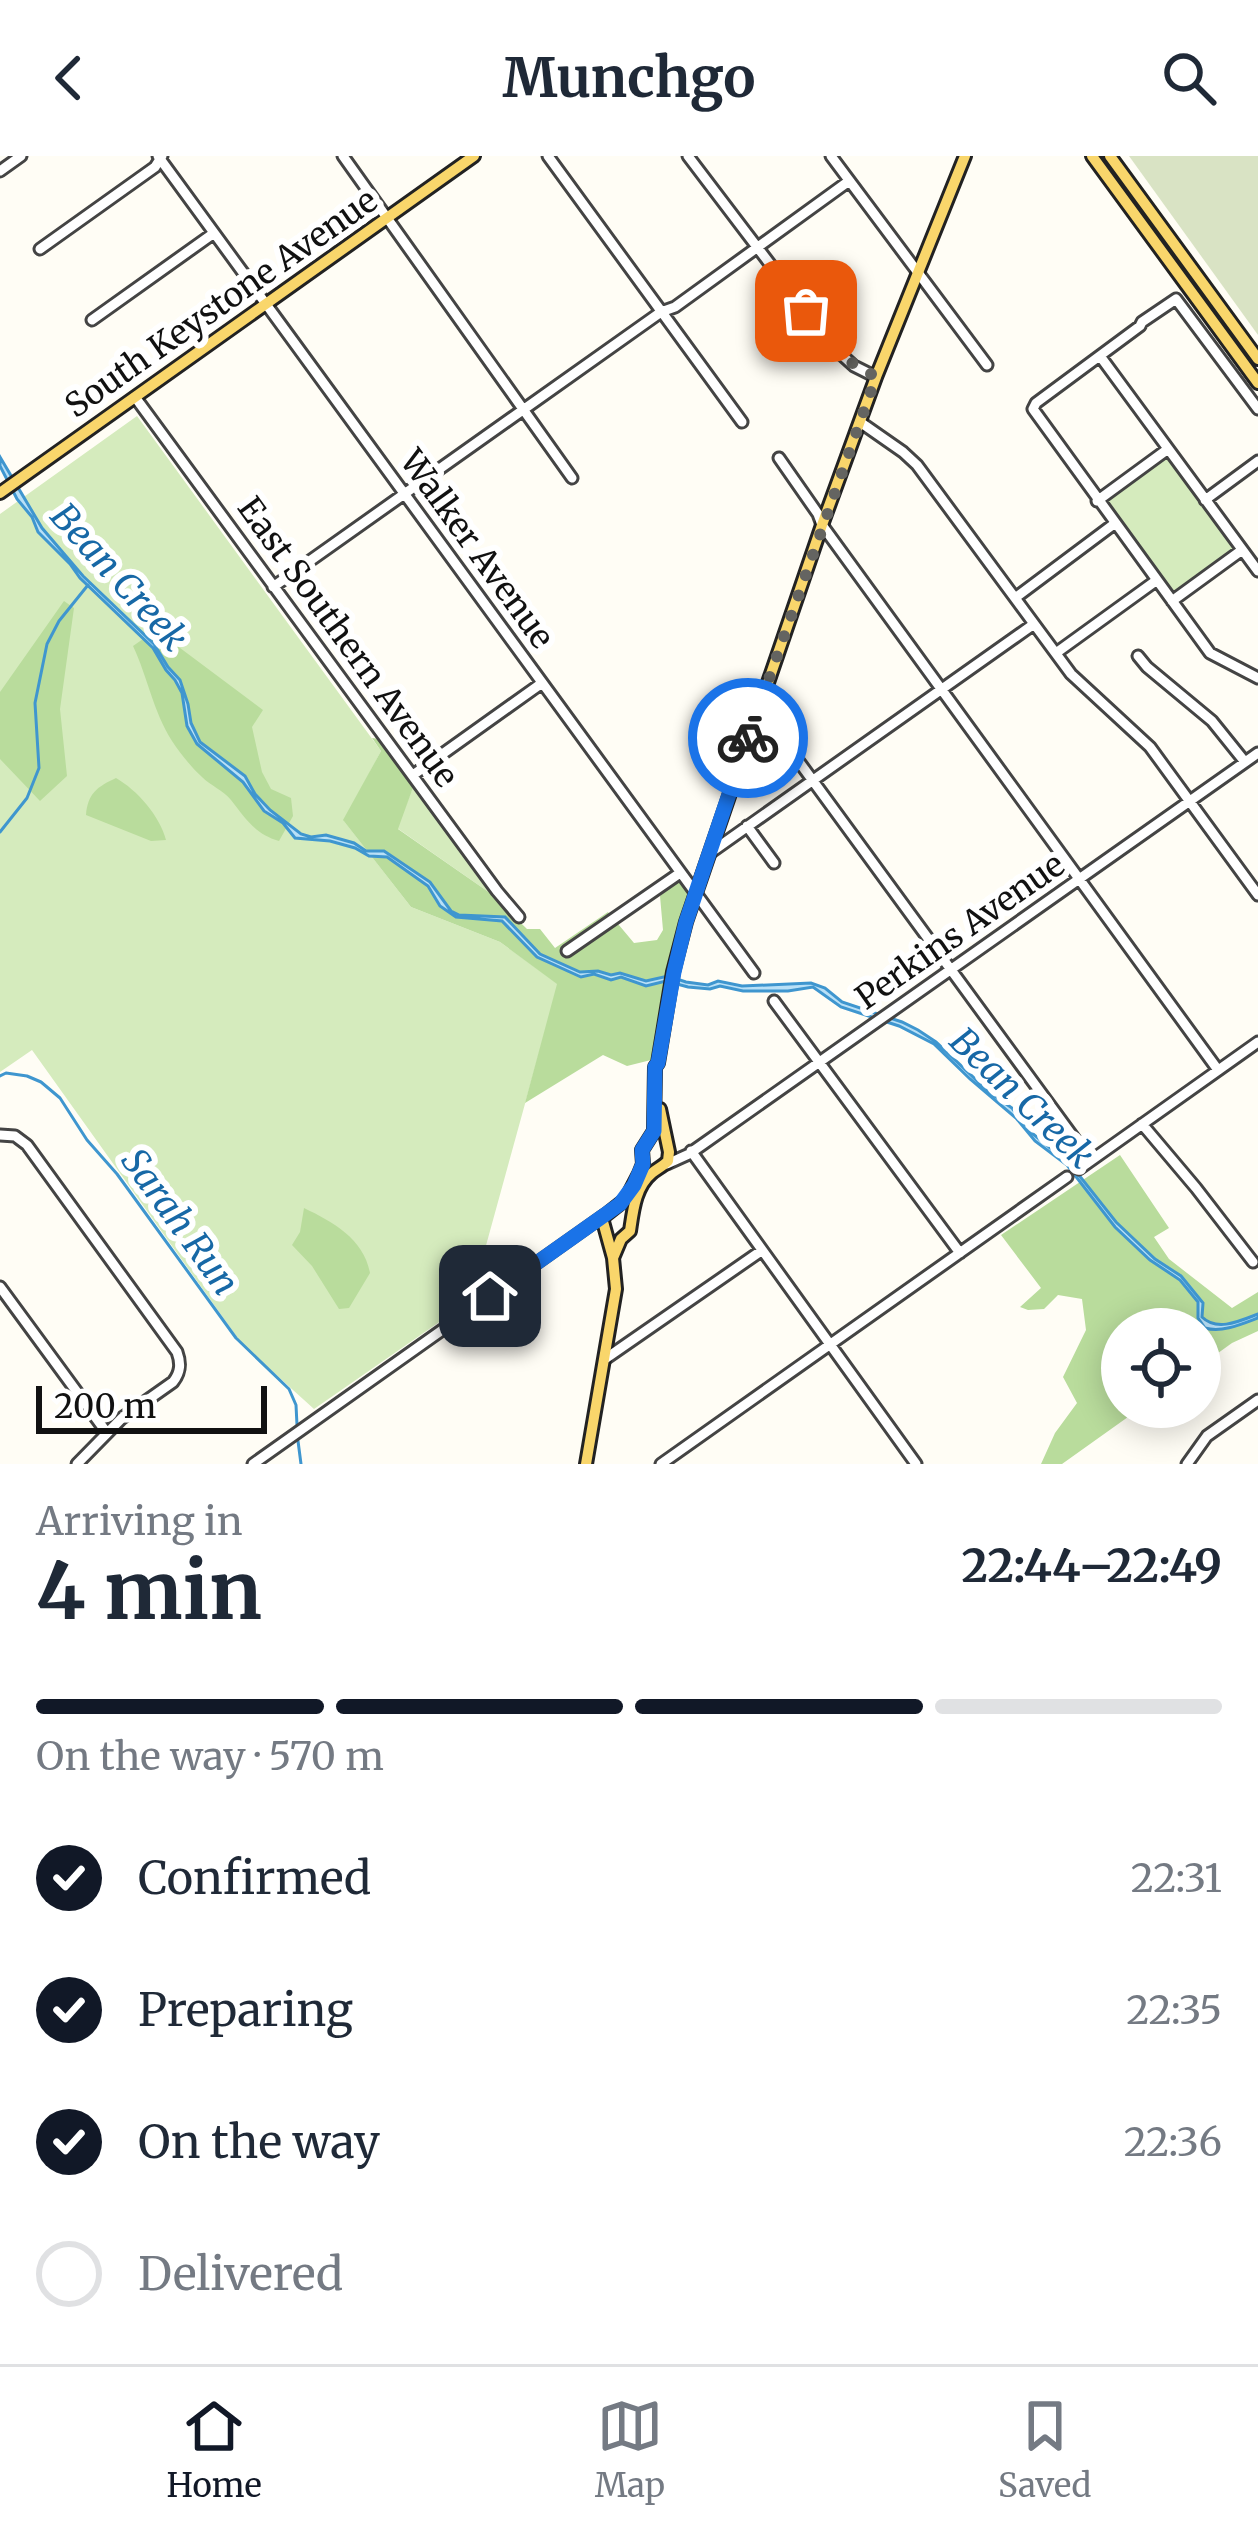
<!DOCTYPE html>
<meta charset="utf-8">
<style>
:root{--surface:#fff;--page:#f6f6f7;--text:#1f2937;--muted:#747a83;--line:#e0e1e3;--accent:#111827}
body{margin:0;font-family:Merriweather,serif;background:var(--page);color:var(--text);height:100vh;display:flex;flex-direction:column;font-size:45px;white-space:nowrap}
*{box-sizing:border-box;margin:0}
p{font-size:39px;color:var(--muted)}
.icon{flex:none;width:66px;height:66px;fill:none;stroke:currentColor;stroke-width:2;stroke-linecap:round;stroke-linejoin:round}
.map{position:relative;height:1308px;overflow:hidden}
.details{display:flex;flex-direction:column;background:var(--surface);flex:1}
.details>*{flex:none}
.tools{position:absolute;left:1101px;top:1152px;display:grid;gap:24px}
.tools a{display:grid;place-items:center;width:120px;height:120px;border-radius:50%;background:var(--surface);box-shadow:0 6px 30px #0003;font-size:60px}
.scale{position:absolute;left:36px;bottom:30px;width:231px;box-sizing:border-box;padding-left:12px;border:6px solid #111;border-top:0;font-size:33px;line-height:42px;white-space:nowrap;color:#111;-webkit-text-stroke:9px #fff;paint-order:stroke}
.pin{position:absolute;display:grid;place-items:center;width:102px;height:102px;color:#fff;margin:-51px;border-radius:24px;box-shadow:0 6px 18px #0006}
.courier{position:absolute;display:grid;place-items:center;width:120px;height:120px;margin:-60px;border:9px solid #1a73e8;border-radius:50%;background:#fff;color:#222;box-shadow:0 3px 15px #0007}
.head em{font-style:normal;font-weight:700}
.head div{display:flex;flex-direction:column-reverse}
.head{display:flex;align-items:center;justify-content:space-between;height:204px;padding:0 36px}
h1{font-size:78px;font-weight:700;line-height:90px}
.bar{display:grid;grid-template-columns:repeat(4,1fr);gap:18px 12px;align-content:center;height:144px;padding:0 36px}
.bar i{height:15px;border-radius:9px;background:var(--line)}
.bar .current{background:var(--accent)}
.bar p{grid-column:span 4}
ol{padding:0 36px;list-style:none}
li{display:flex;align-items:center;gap:36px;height:132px}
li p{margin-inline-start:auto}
li .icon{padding:12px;border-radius:50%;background:var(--accent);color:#fff;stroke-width:4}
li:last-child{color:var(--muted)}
li i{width:66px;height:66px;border:6px solid var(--line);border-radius:50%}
header{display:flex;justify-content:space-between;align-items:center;height:156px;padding:0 36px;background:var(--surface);font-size:54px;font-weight:700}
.dock{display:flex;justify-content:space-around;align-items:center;height:168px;border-top:3px solid var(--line);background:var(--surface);font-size:33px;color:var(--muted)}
.dock a{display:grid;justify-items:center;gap:6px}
.dock .current{color:var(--accent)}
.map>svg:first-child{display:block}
</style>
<header><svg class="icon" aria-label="back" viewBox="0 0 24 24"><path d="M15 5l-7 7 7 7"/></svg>Munchgo<svg class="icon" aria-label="search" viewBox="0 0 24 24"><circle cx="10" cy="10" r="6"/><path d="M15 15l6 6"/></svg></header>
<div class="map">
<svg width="1258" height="1308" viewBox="0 0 1258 1308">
<rect width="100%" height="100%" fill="#fffdf5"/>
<!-- green -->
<path fill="#d5ebbd" d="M 137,260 L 381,595 L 344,665 L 411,751 L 500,786 L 558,828 L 471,1144 L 314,1253 L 242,1188 L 32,894 L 0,916 L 0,358 Z
M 1167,300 L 1236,392 L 1173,437 L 1106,345 Z
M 415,626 L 493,735 L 490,737 L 397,672 Z"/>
<!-- forest -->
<path fill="#b9dc9c" d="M 64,445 L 74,452 L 60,553 L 67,620 L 40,645 L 0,603 L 0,536 Z
M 156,474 L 263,554 L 252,571 L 262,616 L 271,633 L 291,642 L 293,660 L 279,685 C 255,678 246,663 231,644 C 223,634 211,630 202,621 C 191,611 180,597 172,585 C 153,555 148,522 133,490 Z
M 372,582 L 380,583 L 415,626 L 398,673 L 490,737 L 527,773 L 540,773 L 555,792 L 608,756 L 634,787 L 657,784 L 663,774 L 660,740 L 678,723 L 690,738 L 651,904 L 627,910 L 603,899 L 525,947 L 557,828 L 500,786 L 411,751 L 343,664 L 381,595 Z
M 116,622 C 137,634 160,660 166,684 L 151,685 L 86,659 C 88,637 97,631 116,622 Z
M 1120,999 L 1169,1072 L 1154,1081 L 1169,1103 L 1232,1152 L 1258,1136 L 1258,1175 L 1232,1187 L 1200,1210 L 1200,1173 L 1122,1173 L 1122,1251 L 1142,1251 L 1062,1308 L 1041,1308 L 1055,1277 L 1077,1247 L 1063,1221 L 1086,1174 L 1082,1143 L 1058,1139 L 1044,1153 L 1028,1154 L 1020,1151 L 1041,1132 L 1001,1079 Z
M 304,1052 C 333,1066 364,1083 370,1117 L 349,1152 L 339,1153 L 312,1110 L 292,1089 L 300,1076 Z"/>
<!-- cemetery -->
<path fill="#d9e3c4" d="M 1129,0 L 1258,0 L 1258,179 Z"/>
<!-- water -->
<path fill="#b9e0f7" stroke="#3f96cf" stroke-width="3" d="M 0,301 L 42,372 L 83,420 L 154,488 L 168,511 L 180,524 L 188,548 L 191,567 L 200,586 L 245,620 L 255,638 L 270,654 L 301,678 L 311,681 L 326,679 L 354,687 L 366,695 L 384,695 L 430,726 L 451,755 L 459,759 L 505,761 L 540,798 L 580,816 L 598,815 L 611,819 L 620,817 L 646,825 L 668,820 L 686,826 L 708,829 L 718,825 L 742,830 L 811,827 L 825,832 L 842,846 L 902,866 L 918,874 L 936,886 L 989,936 L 1012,952 L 1033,978 L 1071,1009 L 1116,1066 L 1155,1103 L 1181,1120 L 1203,1147 L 1202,1161 C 1217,1176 1240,1165 1258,1158 L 1258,1162 C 1242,1168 1222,1177 1205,1172 L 1198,1162 L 1198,1146 L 1180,1124 L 1150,1104 L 1115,1071 L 1067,1009 L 1035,985 L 1016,962 L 970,923 L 934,888 L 899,870 L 841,851 L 813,831 L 788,835 L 743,835 L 720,830 L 710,833 L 688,831 L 666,825 L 646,830 L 621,821 L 611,824 L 594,818 L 581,821 L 537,801 L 502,765 L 456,761 L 440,750 L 428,730 L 387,701 L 369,700 L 355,692 L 330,685 L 295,682 L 283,667 L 264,655 L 243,626 L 197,588 L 187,570 L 182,537 L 175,524 L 166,514 L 153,492 L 80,422 L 70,408 L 38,376 L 32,361 L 17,343 L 0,310 Z"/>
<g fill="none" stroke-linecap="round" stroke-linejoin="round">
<!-- stream -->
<path stroke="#3f96cf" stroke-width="3" d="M 0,676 L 27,642 L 39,612 L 35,547 L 47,488 L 59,465 L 88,429
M 0,920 L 6,917 L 27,920 L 41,926 L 60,942 L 87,984 L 117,1018 L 236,1182 L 289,1233 L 296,1249 L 297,1269
M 298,1285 L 301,1308"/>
<!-- minor casing -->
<g stroke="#444" stroke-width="15">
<path id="minor" d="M 158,0 L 754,817
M 343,0 L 572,322
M 548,0 L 742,266
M 688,0 L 833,191 L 854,210 L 876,221
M 831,0 L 987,209
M 0,15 L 21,0
M 40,93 L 155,11 L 162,0
M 92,164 L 214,77
M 1100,200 L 1258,415
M 135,241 L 497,735 L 519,761
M 1258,253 L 1176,143 L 1142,166 L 1140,170 L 1036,247 L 1033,253 L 1210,497 L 1258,522
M 860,266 L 903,296 L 917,309 L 1071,518 L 1150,591 L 1258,739
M 779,302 L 818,358 L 822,369 L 1218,914
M 1205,344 L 1258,305
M 1097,345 L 1168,293
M 273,431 L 661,156 L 675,151 L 849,25
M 1015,442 L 1114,368
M 1172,445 L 1242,394
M 1056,497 L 1157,424
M 1138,500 L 1147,511 L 1212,565 L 1245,606
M 759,551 L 1090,1004
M 413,619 L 542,527
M 747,670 L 774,707
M 710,697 L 1034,468
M 567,795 L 680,717
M 774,845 L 960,1097
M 1142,968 L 1196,1032 L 1253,1106
M 0,979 L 15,980 L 27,989 L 177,1196 C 181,1207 181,1216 173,1226 L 122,1262 L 77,1308
M 691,995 L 916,1308
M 667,1008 L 689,998 L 1258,597
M 1079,1013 L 1258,886
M 0,1131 L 107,1277
M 605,1203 L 761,1095
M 253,1308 L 603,1060
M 661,1308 L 1067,1021
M 1187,1308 L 1207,1280 L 1258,1244"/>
</g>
<!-- major casing -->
<g stroke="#222" stroke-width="16">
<path id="major" d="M 1092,0 L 1258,227
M 1110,0 L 1258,203
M 0,337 L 474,0
M 613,1102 L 621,1083 L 630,1075 C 633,1055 635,1031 652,1017 C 657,1013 663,1010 668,1005 L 669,996 L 660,953
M 586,1308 L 616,1133 L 613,1102 L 602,1062 L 626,1043 L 639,1018 L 643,1008 L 642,994 L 654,975 L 655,911 L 658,907 L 673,816 L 686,766 L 822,369 L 876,221 L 965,0"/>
</g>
<!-- minor -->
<use href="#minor" stroke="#fff" stroke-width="9"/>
<!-- major -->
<use href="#major" stroke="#f9d66b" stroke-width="10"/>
</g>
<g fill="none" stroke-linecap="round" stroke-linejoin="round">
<!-- done -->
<path stroke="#646461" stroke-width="12" stroke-dasharray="0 21.6" d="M 748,582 L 876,221 L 842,201 L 806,155"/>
<!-- route -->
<path stroke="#1a73e8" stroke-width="15" d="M 490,1140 L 620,1048 L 634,1029 L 643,1008 L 642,994 L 654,975 L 655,911 L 658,907 L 674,816 L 686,766 L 748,582"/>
</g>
<g text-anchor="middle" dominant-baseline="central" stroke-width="12" stroke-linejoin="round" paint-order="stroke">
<!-- street labels -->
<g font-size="33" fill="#111" stroke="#fff">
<text transform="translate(221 147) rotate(-35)">South Keystone Avenue</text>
<text transform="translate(477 393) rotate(54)">Walker Avenue</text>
<text transform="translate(348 486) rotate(54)">East Southern Avenue</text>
<text transform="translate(960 775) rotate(-35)">Perkins Avenue</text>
</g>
<!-- water labels -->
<g font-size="36" font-style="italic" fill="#1768a6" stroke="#fff">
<text transform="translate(119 421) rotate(48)">Bean Creek</text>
<text transform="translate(1022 942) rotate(44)">Bean Creek</text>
<text transform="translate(180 1066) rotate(54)">Sarah Run</text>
</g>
</g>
</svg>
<div class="tools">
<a><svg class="icon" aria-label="locate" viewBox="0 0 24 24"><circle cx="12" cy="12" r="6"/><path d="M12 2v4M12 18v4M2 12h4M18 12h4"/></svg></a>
</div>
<div class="scale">200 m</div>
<div class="pin" style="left:806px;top:155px;background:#ea580c"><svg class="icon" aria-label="bag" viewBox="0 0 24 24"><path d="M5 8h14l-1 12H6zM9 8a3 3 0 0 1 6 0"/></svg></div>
<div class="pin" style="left:490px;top:1140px;background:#1f2937"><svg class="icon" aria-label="home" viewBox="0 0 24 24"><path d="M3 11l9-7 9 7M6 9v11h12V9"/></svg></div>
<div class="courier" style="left:748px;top:582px"><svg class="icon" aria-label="bike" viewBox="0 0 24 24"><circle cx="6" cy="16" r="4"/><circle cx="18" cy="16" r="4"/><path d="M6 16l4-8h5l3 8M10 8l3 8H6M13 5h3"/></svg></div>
</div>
<section class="details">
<div class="head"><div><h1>4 min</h1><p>Arriving in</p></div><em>22:44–22:49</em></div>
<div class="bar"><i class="current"></i><i class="current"></i><i class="current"></i><i></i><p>On the way · 570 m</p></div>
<ol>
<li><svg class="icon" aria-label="check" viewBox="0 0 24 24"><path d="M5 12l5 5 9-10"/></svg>Confirmed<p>22:31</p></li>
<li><svg class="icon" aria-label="check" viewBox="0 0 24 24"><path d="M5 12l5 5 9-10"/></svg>Preparing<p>22:35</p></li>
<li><svg class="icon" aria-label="check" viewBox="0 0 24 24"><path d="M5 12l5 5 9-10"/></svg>On the way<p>22:36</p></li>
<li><i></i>Delivered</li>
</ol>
</section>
<nav class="dock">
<a class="current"><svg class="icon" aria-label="home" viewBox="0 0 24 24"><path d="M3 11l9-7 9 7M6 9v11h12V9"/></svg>Home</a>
<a><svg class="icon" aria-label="map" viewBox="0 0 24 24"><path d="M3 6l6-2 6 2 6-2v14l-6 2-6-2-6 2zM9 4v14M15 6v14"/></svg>Map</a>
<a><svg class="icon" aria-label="saved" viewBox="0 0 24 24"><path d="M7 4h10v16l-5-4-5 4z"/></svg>Saved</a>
</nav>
